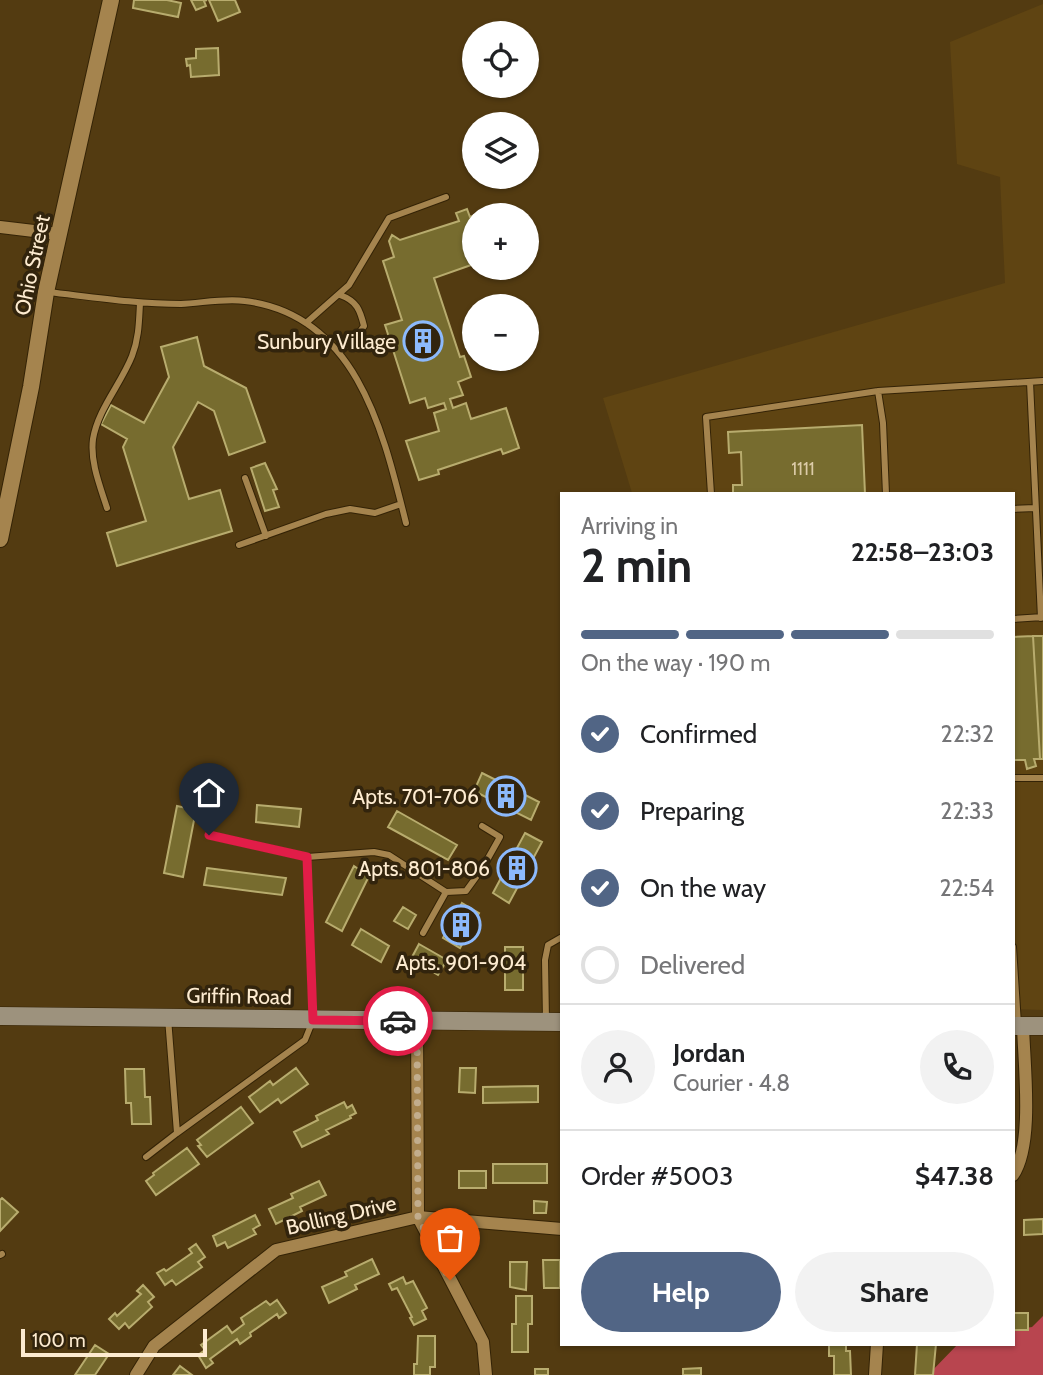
<!DOCTYPE html>
<meta charset="utf-8">
<style>
:root{--surface:#fff;--page:#f2f2f2;--text:#202124;--muted:#757577;--line:#e0e0e0;--accent:#516585}
body{margin:0;font-family:Cabin,sans-serif;background:var(--page);color:var(--text);height:100vh;display:flex;flex-direction:column;font-size:26px;white-space:nowrap}
*{box-sizing:border-box;margin:0}
p{font-size:23px;color:var(--muted)}
.icon{flex:none;width:38px;height:38px;fill:none;stroke:currentColor;stroke-width:2;stroke-linecap:round;stroke-linejoin:round}
.map{position:relative;flex:1;overflow:hidden}
.details{position:absolute;left:560px;top:492px;width:455px;height:854px;display:flex;flex-direction:column;background:var(--surface);border-radius:0px;box-shadow:0 2px 5px #0004}
.details>*{flex:none}
.fabs{position:absolute;left:462px;top:21px;display:grid;gap:14px}
.fabs a{display:grid;place-items:center;width:77px;height:77px;border-radius:50%;background:var(--surface);box-shadow:0 2px 5px #0004;font-size:35px}
.scale{position:absolute;left:21px;bottom:18px;width:186px;box-sizing:border-box;padding-left:7px;border:4px solid #fdebd0;border-top:0;font-size:19px;line-height:24px;white-space:nowrap;color:#fdebd0;-webkit-text-stroke:5px #32240d;paint-order:stroke}
.pin{position:absolute;display:grid;place-items:center;width:60px;height:60px;color:#fff;margin:-72px -30px;border-radius:50% 50% 50% 0;rotate:-45deg;box-shadow:0 0 7px #0007}
.pin .icon{rotate:45deg}
.courier{position:absolute;display:grid;place-items:center;width:70px;height:70px;margin:-35px;border:5px solid #e11d48;border-radius:50%;background:#fff;color:#222;box-shadow:0 2px 9px #0007}
.head em{font-style:normal;font-weight:700}
.head div{display:flex;flex-direction:column-reverse}
.head{display:flex;align-items:center;justify-content:space-between;height:119px;padding:0 21px}
h1{font-size:46px;font-weight:700;line-height:52px}
.bar{display:grid;grid-template-columns:repeat(4,1fr);gap:10px 7px;align-content:center;height:84px;padding:0 21px}
.bar i{height:9px;border-radius:5px;background:var(--line)}
.bar .on{background:var(--accent)}
.bar p{grid-column:span 4}
.line{display:flex;align-items:center;gap:18px;padding:0 21px;border-top:2px solid var(--line)}
.line div{flex:1}
.round{display:grid;place-items:center;flex:none;width:74px;height:74px;border-radius:37px;background:var(--page)}
ol{padding:0 21px;list-style:none}
li{display:flex;align-items:center;gap:21px;height:77px}
li p{margin-inline-start:auto}
li .icon{padding:7px;border-radius:50%;background:var(--accent);color:#fff;stroke-width:4}
li:last-child{color:var(--muted)}
li i{width:38px;height:38px;border:4px solid var(--line);border-radius:50%}
.action{display:flex;gap:14px;margin-top:auto;padding:14px 21px}
.action a{flex:1;height:80px;border-radius:42px;background:var(--accent);color:#fff;font-size:28px;font-weight:700;line-height:80px;text-align:center}
.action a+a{background:var(--page);color:var(--text)}
.map>svg:first-child{display:block}
</style>
<div class="map">
<svg width="1043" height="1375" viewBox="0 0 1043 1375">
<rect width="100%" height="100%" fill="#533b11"/>
<!-- built -->
<path fill="#5f4412" d="M 1043,4 L 1043,1010 L 1013,1009 L 1013,494 L 632,493 L 603,398 L 1005,283 L 1000,177 L 957,164 L 950,42 Z"/>
<!-- forest -->
<path fill="#b8454f" d="M 1043,1316 L 1043,1375 L 928,1375 L 958,1344 L 1013,1344 L 1013,1330 L 1032,1327 Z"/>
<!-- building -->
<path fill="#776c2f" stroke="#b8ac6e" stroke-width="2" d="M 134,0 L 167,0 L 181,3 L 178,17 L 133,8 Z
M 191,0 L 207,0 L 204,1 L 206,6 L 196,10 Z
M 209,0 L 235,0 L 240,12 L 218,21 Z
M 218,48 L 219,75 L 191,77 L 190,65 L 187,66 L 186,59 L 196,58 L 196,49 Z
M 467,209 L 470,217 L 486,211 L 487,215 L 474,215 L 474,264 L 434,278 L 460,357 L 464,356 L 471,377 L 458,382 L 463,395 L 450,399 L 453,408 L 466,403 L 471,419 L 506,408 L 519,448 L 503,454 L 501,449 L 438,470 L 439,474 L 419,480 L 406,441 L 439,431 L 434,413 L 446,409 L 444,403 L 428,408 L 425,398 L 410,403 L 385,325 L 402,320 L 383,261 L 394,257 L 389,241 L 392,235 L 400,240 L 459,221 L 456,213 Z
M 197,337 L 204,366 L 246,388 L 265,442 L 229,455 L 214,411 L 198,402 L 173,447 L 189,499 L 220,490 L 232,531 L 117,566 L 107,533 L 146,521 L 123,447 L 127,439 L 101,424 L 111,405 L 144,423 L 169,377 L 161,347 Z
M 862,425 L 865,494 L 733,494 L 733,485 L 742,485 L 741,452 L 729,453 L 728,432 Z
M 265,463 L 277,489 L 273,490 L 279,507 L 265,511 L 251,468 Z
M 1033,636 L 1043,636 L 1043,759 L 1040,759 Z
M 1033,636 L 1040,759 L 1034,759 L 1036,766 L 1027,769 L 1025,760 L 1013,760 L 1013,637 Z
M 482,773 L 539,802 L 531,820 L 474,791 Z
M 257,805 L 301,809 L 299,827 L 256,822 Z
M 177,806 L 196,810 L 183,877 L 164,873 Z
M 397,811 L 457,845 L 448,860 L 388,827 Z
M 525,833 L 542,842 L 509,903 L 493,893 Z
M 354,866 L 369,876 L 342,931 L 326,922 Z
M 207,868 L 286,878 L 282,895 L 204,885 Z
M 462,903 L 479,913 L 460,948 L 443,938 Z
M 403,907 L 416,915 L 408,929 L 394,921 Z
M 361,929 L 389,946 L 381,962 L 352,945 Z
M 419,944 L 447,960 L 438,975 L 411,959 Z
M 505,947 L 523,947 L 523,990 L 505,990 Z
M 296,1068 L 308,1084 L 281,1103 L 278,1099 L 260,1112 L 249,1097 L 270,1081 L 273,1085 Z
M 460,1068 L 476,1068 L 475,1093 L 459,1092 Z
M 125,1069 L 144,1069 L 145,1097 L 150,1097 L 151,1124 L 132,1124 L 131,1103 L 126,1103 Z
M 538,1086 L 538,1102 L 483,1103 L 483,1087 Z
M 344,1102 L 347,1108 L 352,1105 L 356,1113 L 350,1116 L 351,1118 L 326,1130 L 329,1134 L 302,1147 L 294,1132 L 318,1120 L 316,1116 Z
M 241,1107 L 253,1123 L 207,1157 L 198,1146 L 201,1145 L 197,1140 Z
M 187,1148 L 199,1164 L 156,1195 L 146,1181 L 154,1175 L 153,1173 Z
M 493,1164 L 547,1164 L 547,1183 L 493,1183 Z
M 459,1171 L 486,1171 L 486,1188 L 459,1188 Z
M 319,1181 L 326,1195 L 300,1207 L 302,1211 L 276,1224 L 269,1209 L 293,1198 L 291,1194 Z
M 2,1198 L 18,1212 L 0,1231 L 0,1200 Z
M 534,1201 L 547,1202 L 546,1213 L 534,1213 Z
M 255,1215 L 260,1225 L 253,1229 L 256,1234 L 228,1248 L 225,1242 L 217,1246 L 213,1236 Z
M 1043,1219 L 1043,1234 L 1024,1235 L 1024,1220 Z
M 196,1244 L 205,1257 L 198,1262 L 202,1267 L 176,1285 L 172,1280 L 165,1285 L 157,1273 L 164,1269 L 166,1271 L 192,1253 L 189,1249 Z
M 372,1259 L 379,1274 L 355,1285 L 357,1289 L 329,1303 L 322,1287 L 347,1276 L 345,1272 Z
M 543,1260 L 560,1260 L 560,1288 L 544,1288 Z
M 510,1262 L 527,1262 L 526,1290 L 510,1287 Z
M 403,1277 L 406,1284 L 413,1281 L 427,1308 L 422,1311 L 426,1319 L 414,1325 L 410,1318 L 412,1317 L 397,1288 L 392,1290 L 389,1284 Z
M 143,1285 L 154,1297 L 148,1302 L 152,1307 L 129,1328 L 125,1323 L 119,1329 L 109,1319 L 115,1313 L 117,1316 L 141,1294 L 137,1291 Z
M 516,1296 L 532,1296 L 532,1324 L 528,1324 L 528,1352 L 512,1352 L 512,1324 L 516,1324 Z
M 277,1300 L 286,1313 L 279,1318 L 277,1314 L 250,1333 L 251,1336 L 240,1344 L 237,1339 L 210,1359 L 213,1363 L 206,1368 L 198,1355 L 205,1350 L 201,1345 L 227,1326 L 232,1333 L 244,1324 L 241,1318 L 266,1301 L 270,1305 Z
M 1013,1313 L 1028,1313 L 1028,1330 L 1013,1330 Z
M 418,1336 L 435,1336 L 435,1367 L 430,1367 L 430,1375 L 414,1375 L 414,1364 L 417,1364 Z
M 829,1344 L 846,1344 L 846,1351 L 850,1351 L 851,1375 L 834,1375 L 834,1356 L 829,1356 Z
M 917,1344 L 936,1344 L 933,1375 L 915,1375 Z
M 95,1345 L 109,1354 L 95,1375 L 75,1375 Z
M 180,1366 L 192,1375 L 173,1375 Z
M 701,1368 L 701,1375 L 683,1375 L 683,1369 Z
M 535,1369 L 548,1369 L 548,1375 L 535,1375 Z"/>
<g fill="none" stroke-linecap="round" stroke-linejoin="round">
<!-- service casing -->
<g stroke="#342306" stroke-width="8">
<path id="service" d="M 48,292 C 92,297 137,304 181,304 C 202,303 225,298 245,301 C 357,315 383,431 406,523
M 340,295 C 357,301 360,310 364,326 L 354,340 L 340,351
M 306,323 L 349,285 L 389,218 L 446,197
M 1030,382 L 1041,618
M 878,391 L 883,423 L 886,494
M 245,478 L 266,536
M 711,494 L 706,417 L 878,391 L 1043,381
M 107,508 C 100,486 90,462 93,439 C 98,409 121,384 132,356 C 139,338 139,321 140,303
M 1013,509 L 1035,508
M 239,545 L 326,514 L 350,509 L 375,513 L 401,504
M 1013,619 L 1043,617
M 1013,778 L 1043,778
M 209,835 L 307,857 L 374,852 L 389,855 L 446,892 L 466,891 L 482,869 L 500,837 L 482,826
M 423,933 L 446,892
M 1013,947 L 1018,1024
M 168,1018 L 177,1133 L 305,1040 L 313,1020 L 307,857
M 546,1020 L 545,960 L 548,945 L 562,937
M 146,1157 L 177,1133
M 0,1255 L 2,1254"/>
</g>
<!-- minor casing -->
<g stroke="#342306" stroke-width="14">
<path id="minor" d="M 0,227 L 59,234
M 417,1021 L 418,1217 L 483,1342 L 486,1375
M 1013,1175 C 1034,1144 1024,1065 1023,1026
M 136,1375 L 154,1346 L 276,1250 L 418,1217 L 562,1229
M 875,1375 L 877,1344"/>
</g>
<!-- tertiary casing -->
<g stroke="#342306" stroke-width="18">
<path id="tertiary" d="M 0,539 L 31,387 L 46,292 L 111,0"/>
</g>
<!-- secondary casing -->
<g stroke="#342306" stroke-width="19">
<path id="secondary" d="M 0,1016 L 562,1022
M 1013,1026 L 1043,1026"/>
</g>
<!-- service -->
<use href="#service" stroke="#a5844e" stroke-width="6"/>
<!-- minor -->
<use href="#minor" stroke="#a5844e" stroke-width="12"/>
<!-- tertiary -->
<use href="#tertiary" stroke="#a5844e" stroke-width="16"/>
<!-- secondary -->
<use href="#secondary" stroke="#9d927d" stroke-width="18"/>
</g>
<g fill="none" stroke-linecap="round" stroke-linejoin="round">
<!-- done -->
<path stroke="#c2ad8d" stroke-width="7" stroke-dasharray="0 12.6" d="M 398,1021 L 417,1021 L 418,1217 L 450,1280"/>
<!-- route -->
<path stroke="#e11d48" stroke-width="9" d="M 209,835 L 307,857 L 313,1020 L 398,1021"/>
</g>
<!-- icons -->
<defs>
<g id="building-ring" transform="scale(2.0125)"><circle r="9.5" fill="#32240d" stroke="#8cb9fc" stroke-width="1.5"/><path d="M-4-6H4V6H1V3H-1V6H-4ZM-2.5-4.3h1.7v1.8h-1.7ZM.8-4.3h1.7v1.8H.8ZM-2.5-1h1.7V.8h-1.7ZM.8-1h1.7V.8H.8Z" fill="#8cb9fc"/></g>
</defs>
<g fill-rule="evenodd">
<use href="#building-ring" x="423" y="341"/>
<use href="#building-ring" x="506" y="796"/>
<use href="#building-ring" x="517" y="868"/>
<use href="#building-ring" x="461" y="925"/>
</g>
<g text-anchor="middle" dominant-baseline="central" stroke-width="7" stroke-linejoin="round" paint-order="stroke">
<!-- number labels -->
<g font-size="18" fill="#dccba8">
<text x="803" y="469">1111</text>
</g>
<!-- street labels -->
<g font-size="21" fill="#fdebd0" stroke="#32240d">
<text transform="translate(32 265) rotate(-78)">Ohio Street</text>
<text transform="translate(239 996) rotate(1)">Griffin Road</text>
<text transform="translate(341 1215) rotate(-13)">Bolling Drive</text>
</g>
<!-- poi labels -->
<g font-size="21" fill="#fdebd0" stroke="#32240d" text-anchor="end">
<text x="396" y="341">Sunbury Village</text>
<text x="479" y="796">Apts. 701-706</text>
<text x="490" y="868">Apts. 801-806</text>
<text x="461" y="962" text-anchor="middle">Apts. 901-904</text>
</g>
</g>
</svg>
<div class="fabs">
<a><svg class="icon" aria-label="locate" viewBox="0 0 24 24"><circle cx="12" cy="12" r="6"/><path d="M12 2v4M12 18v4M2 12h4M18 12h4"/></svg></a>
<a><svg class="icon" aria-label="layers" viewBox="0 0 24 24"><path d="M12 4l9 5-9 5-9-5zM3 14l9 5 9-5"/></svg></a>
<a>+</a>
<a>−</a>
</div>
<div class="scale">100 m</div>
<div class="pin" style="left:450px;top:1280px;background:#ea580c"><svg class="icon" aria-label="bag" viewBox="0 0 24 24"><path d="M5 8h14l-1 12H6zM9 8a3 3 0 0 1 6 0"/></svg></div>
<div class="pin" style="left:209px;top:835px;background:#1f2937"><svg class="icon" aria-label="home" viewBox="0 0 24 24"><path d="M3 11l9-7 9 7M6 9v11h12V9"/></svg></div>
<div class="courier" style="left:398px;top:1021px"><svg class="icon" aria-label="car" viewBox="0 0 24 24"><path d="M5 17H2v-5l4-1 3-4h7l3 4 3 1v5h-3M9 17h6M6 11h13"/><circle cx="7" cy="17" r="2"/><circle cx="17" cy="17" r="2"/></svg></div>
<section class="details">
<div class="head"><div><h1>2 min</h1><p>Arriving in</p></div><em>22:58–23:03</em></div>
<div class="bar"><i class="on"></i><i class="on"></i><i class="on"></i><i></i><p>On the way · 190 m</p></div>
<ol>
<li><svg class="icon" aria-label="check" viewBox="0 0 24 24"><path d="M5 12l5 5 9-10"/></svg>Confirmed<p>22:32</p></li>
<li><svg class="icon" aria-label="check" viewBox="0 0 24 24"><path d="M5 12l5 5 9-10"/></svg>Preparing<p>22:33</p></li>
<li><svg class="icon" aria-label="check" viewBox="0 0 24 24"><path d="M5 12l5 5 9-10"/></svg>On the way<p>22:54</p></li>
<li><i></i>Delivered</li>
</ol>
<div class="line" style="height:126px"><a class="round"><svg class="icon" aria-label="person" viewBox="0 0 24 24"><circle cx="12" cy="8" r="4"/><path d="M4 21q1-7 8-7t8 7"/></svg></a><div><b>Jordan</b><p>Courier · 4.8</p></div><a class="round"><svg class="icon" aria-label="phone" viewBox="0 0 24 24"><path d="M5 4h4l2 5-3 2q2 4 5 5l2-3 5 2v4C11 20 4 13 5 4z"/></svg></a></div>
<div class="line" style="height:91px"><div>Order #5003</div><b>$47.38</b></div>
<div class="action"><a>Help</a><a>Share</a></div>
</section>
</div>
